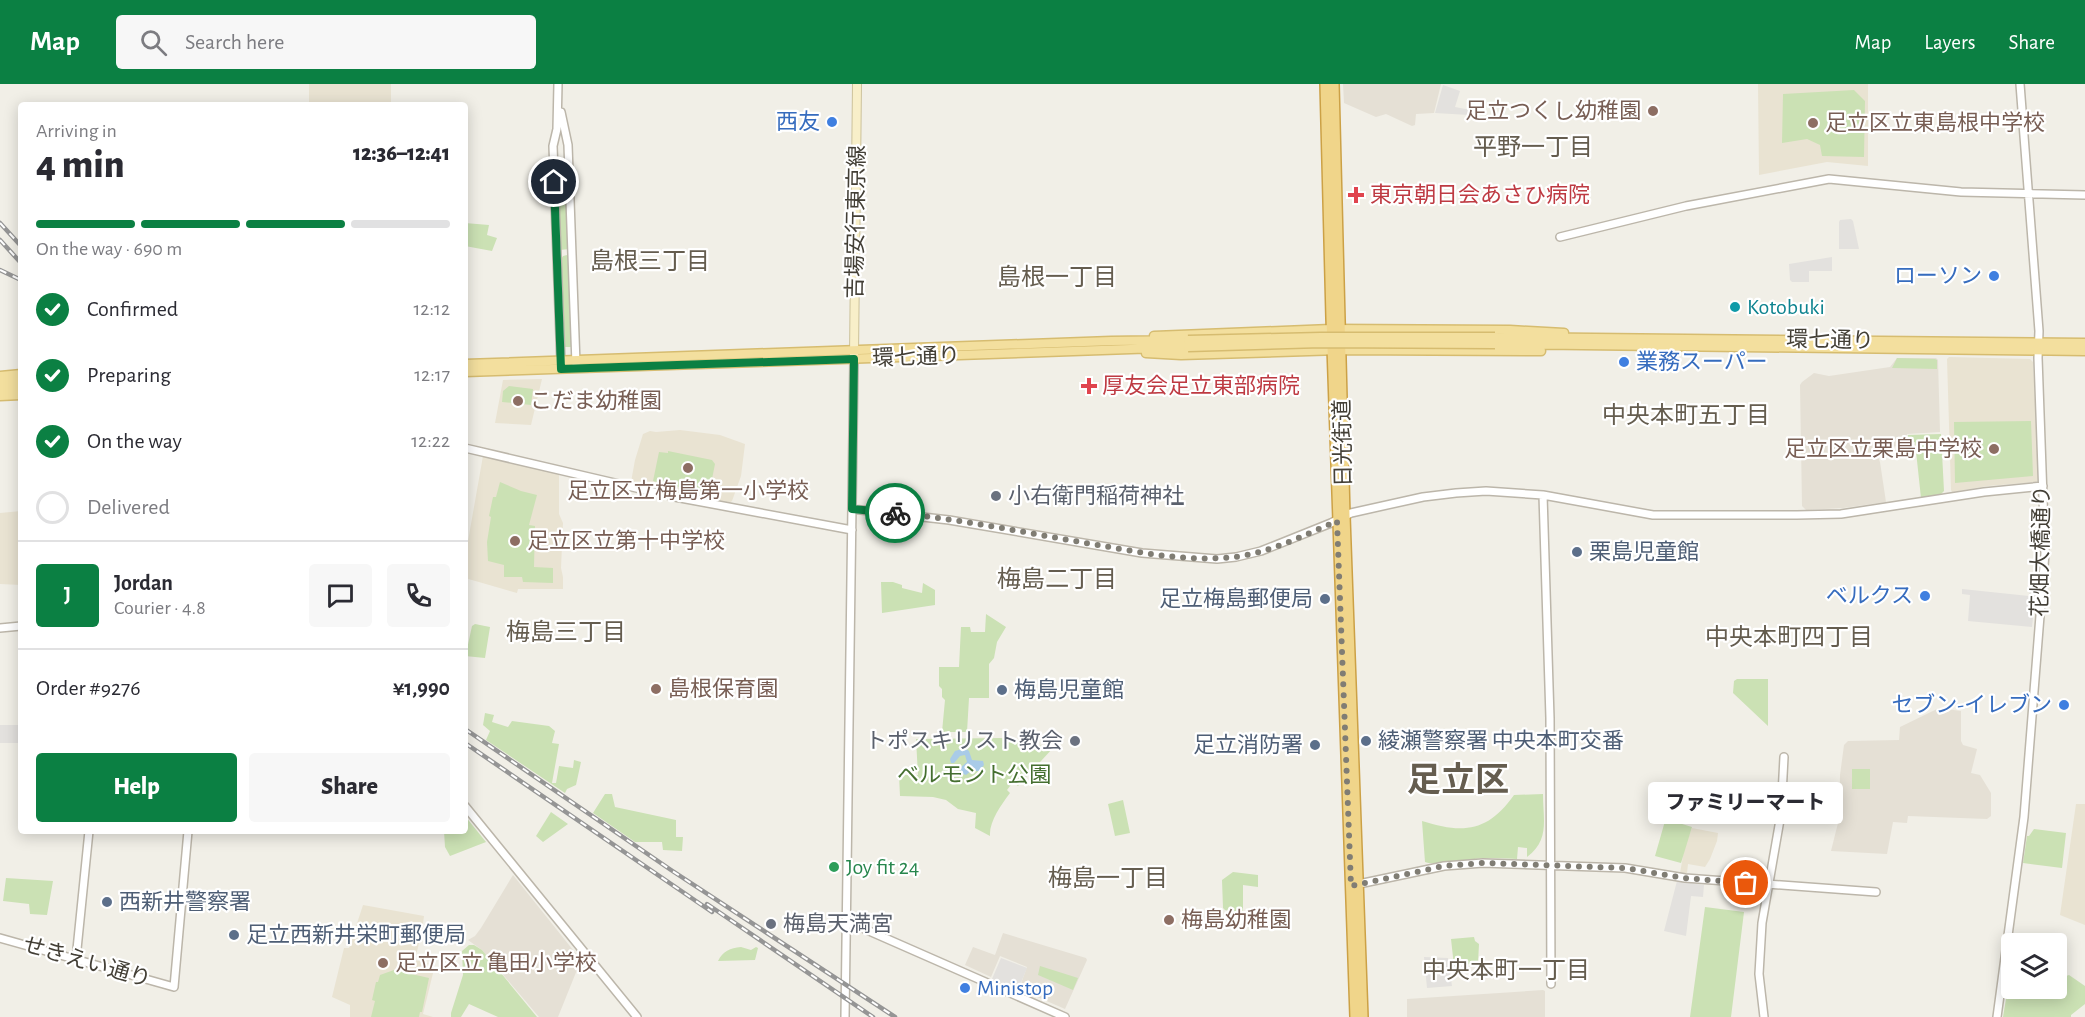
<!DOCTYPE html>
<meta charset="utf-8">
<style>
:root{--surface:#fff;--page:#f7f7f7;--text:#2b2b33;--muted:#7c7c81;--line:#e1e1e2;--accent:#0b8043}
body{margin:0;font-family:"Alegreya Sans","Noto Sans JP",sans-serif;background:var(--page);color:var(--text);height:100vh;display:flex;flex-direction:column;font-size:22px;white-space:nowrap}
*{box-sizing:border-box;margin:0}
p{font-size:20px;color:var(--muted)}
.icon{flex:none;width:33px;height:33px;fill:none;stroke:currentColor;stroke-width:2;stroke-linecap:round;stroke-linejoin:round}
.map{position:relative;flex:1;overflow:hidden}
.side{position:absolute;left:18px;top:18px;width:450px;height:732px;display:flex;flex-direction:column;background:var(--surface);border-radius:6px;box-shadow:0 3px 15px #0003}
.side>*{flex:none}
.controls{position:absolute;left:2001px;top:849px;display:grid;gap:12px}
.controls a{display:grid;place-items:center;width:66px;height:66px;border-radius:6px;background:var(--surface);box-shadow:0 3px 15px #0003;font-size:30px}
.pin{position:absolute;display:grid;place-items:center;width:51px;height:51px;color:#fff;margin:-26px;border:3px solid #fff;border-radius:50%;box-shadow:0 2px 6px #0007}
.courier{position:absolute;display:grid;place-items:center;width:60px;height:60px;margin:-30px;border:4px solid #0b8043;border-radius:50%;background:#fff;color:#222;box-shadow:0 2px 8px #0007}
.bubble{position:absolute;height:42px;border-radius:6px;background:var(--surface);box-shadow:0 3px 15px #0003;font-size:20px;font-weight:800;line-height:42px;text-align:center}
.head em{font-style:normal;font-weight:800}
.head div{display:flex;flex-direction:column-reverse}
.head{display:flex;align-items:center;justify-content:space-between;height:102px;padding:0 18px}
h1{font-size:39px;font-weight:800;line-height:45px}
.bar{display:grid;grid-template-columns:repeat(4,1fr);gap:9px 6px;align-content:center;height:72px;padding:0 18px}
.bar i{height:8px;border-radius:4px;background:var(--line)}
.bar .current{background:var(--accent)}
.bar p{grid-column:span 4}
.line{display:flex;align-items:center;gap:15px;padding:0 18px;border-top:2px solid var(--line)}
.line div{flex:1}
.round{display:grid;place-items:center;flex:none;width:63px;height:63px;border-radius:6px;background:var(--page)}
ol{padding:0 18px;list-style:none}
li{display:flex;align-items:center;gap:18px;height:66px}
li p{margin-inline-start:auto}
li .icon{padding:6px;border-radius:50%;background:var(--accent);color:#fff;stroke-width:4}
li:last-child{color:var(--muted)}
li i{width:33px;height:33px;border:3px solid var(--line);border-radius:50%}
.primary-button{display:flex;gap:12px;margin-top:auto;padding:12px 18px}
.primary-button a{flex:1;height:69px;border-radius:6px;background:var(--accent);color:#fff;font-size:24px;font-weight:800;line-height:69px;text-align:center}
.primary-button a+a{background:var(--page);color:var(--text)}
header{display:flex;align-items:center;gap:36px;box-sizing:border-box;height:84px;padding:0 30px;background:var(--accent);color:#fff}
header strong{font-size:28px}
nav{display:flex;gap:33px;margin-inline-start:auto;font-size:21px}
.search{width:420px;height:54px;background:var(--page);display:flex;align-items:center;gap:15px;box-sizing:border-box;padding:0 21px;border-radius:6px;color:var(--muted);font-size:22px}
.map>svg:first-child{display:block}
</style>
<header>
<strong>Map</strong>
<div class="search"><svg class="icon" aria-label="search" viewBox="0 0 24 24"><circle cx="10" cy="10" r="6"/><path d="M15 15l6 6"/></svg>Search here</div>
<nav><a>Map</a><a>Layers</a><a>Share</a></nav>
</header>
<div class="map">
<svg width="2085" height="933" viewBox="0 0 2085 933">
<rect width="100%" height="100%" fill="#f1efe7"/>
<!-- residential -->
<path fill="#e5e0d5" d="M 1343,0 L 1441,0 L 1434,29 L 1416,30 L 1415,41 L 1412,42 L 1386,30 L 1376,33 L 1344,19 Z
M 1897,274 L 1936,274 L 1938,276 L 1940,348 L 1907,350 L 1906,361 L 1875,365 L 1880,378 L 1886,418 L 1843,424 L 1806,426 L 1802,422 L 1800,301 L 1802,298 L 1814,289 L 1829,292 L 1890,283 Z
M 1939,624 L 1961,627 L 1961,657 L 1963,661 L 1977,665 L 1971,689 L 1980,691 L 1991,709 L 1991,732 L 1987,735 L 1908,732 L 1907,739 L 1893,738 L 1887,770 L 1831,767 L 1839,735 L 1840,691 L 1844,661 L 1848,657 L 1899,656 L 1900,643 Z
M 513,791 L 581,876 L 558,933 L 539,933 L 482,866 L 468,856 L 475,852 L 481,844 Z
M 1003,849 L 1086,874 L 1087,876 L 1065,925 L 1019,905 L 1027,883 L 1000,872 L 991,893 L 965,881 L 973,863 L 995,871 Z
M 1543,906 L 1545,907 L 1545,933 L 1407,933 L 1407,915 Z"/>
<!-- education -->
<path fill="#e9e3d2" d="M 309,0 L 391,0 L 391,21 L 309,21 Z
M 1758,0 L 1868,0 L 1868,82 L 1827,78 L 1759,91 Z
M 1949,273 L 2030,275 L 2033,278 L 2039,395 L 2036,398 L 1988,402 L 1952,408 L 1951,406 L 1947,275 Z
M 542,295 L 531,341 L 495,339 L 503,296 Z
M 680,346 L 720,351 L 745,360 L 741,392 L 732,417 L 729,419 L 631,398 L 635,376 L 643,350 L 650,347 L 656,348 Z
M 483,372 L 559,390 L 559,430 L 563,439 L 561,484 L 563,493 L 563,505 L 518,505 L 517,509 L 465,494 L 465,474 Z
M 21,427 L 21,501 L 0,500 L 0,429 Z
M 2076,720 L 2085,720 L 2085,841 L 2060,831 Z
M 1692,744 L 1718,749 L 1717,757 L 1710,775 L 1705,783 L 1688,780 L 1687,789 L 1680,789 L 1685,761 Z
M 363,821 L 424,832 L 422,847 L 423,855 L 419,859 L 415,876 L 435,881 L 423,930 L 433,933 L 350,933 L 350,921 L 332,913 L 344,864 L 349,864 Z"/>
<!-- green -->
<path fill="#cbe1b4" d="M 1854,6 L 1865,17 L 1864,73 L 1822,72 L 1820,61 L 1807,55 L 1782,59 L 1783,10 Z
M 561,84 L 564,84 L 568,88 L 569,165 L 560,166 L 557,86 Z
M 465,139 L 489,141 L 487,151 L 497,154 L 492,167 L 465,162 Z
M 567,171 L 571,174 L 573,263 L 564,263 L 560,177 L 563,172 Z
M 1897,274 L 1935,275 L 1937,276 L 1937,285 L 1892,284 Z
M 509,302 L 533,305 L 531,321 L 502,318 L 503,307 Z
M 2031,337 L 2033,392 L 1955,399 L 1954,338 Z
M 1941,350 L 1944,407 L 1941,410 L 1921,414 L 1915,358 L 1907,359 L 1908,351 Z
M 668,367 L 712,376 L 715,380 L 709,410 L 653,397 L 659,368 L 668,369 Z
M 500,398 L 521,407 L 537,411 L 529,441 L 535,442 L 534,483 L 553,484 L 553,499 L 523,498 L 522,493 L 504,493 L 504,481 L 488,477 L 487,458 L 491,433 L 489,432 L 493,413 L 496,413 Z
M 881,498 L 893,498 L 902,501 L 902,504 L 922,509 L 923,499 L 935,506 L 935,521 L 882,529 Z
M 986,530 L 1006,543 L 997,558 L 994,574 L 989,580 L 989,614 L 969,614 L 967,648 L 942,648 L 945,616 L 942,613 L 942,605 L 939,602 L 939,583 L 959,583 L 961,543 L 970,543 L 971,548 L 985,548 Z
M 475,540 L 490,543 L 485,574 L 465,572 L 465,565 L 467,565 L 472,542 Z
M 1737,595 L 1768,595 L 1768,642 L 1733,609 L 1734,597 Z
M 485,629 L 494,631 L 492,638 L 508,643 L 512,637 L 549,642 L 555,647 L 552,659 L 559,660 L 552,699 L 556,699 L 559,682 L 573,684 L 574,676 L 581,678 L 576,701 L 567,705 L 565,709 L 486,656 L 490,647 L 483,641 Z
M 1001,654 L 1053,664 L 1018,702 L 1013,698 L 1007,706 L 1010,709 C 1001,721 989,738 990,752 L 975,744 L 976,729 L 958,725 L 946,716 L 933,713 L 900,712 L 899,691 L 918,691 L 916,655 Z
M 1852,685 L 1870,685 L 1870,705 L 1852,705 Z
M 605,710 L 612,710 L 615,723 L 676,736 L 676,753 L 683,753 L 682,767 L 663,766 L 662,758 L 635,758 L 593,729 Z
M 1543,710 C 1543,736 1550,756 1527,773 L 1527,764 L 1518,763 L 1517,775 C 1506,774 1494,774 1483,774 C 1470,775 1433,782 1425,778 L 1422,737 C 1463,750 1488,748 1514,711 Z
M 1123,716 L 1130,749 L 1115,752 L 1108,720 Z
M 551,728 L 568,740 L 543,758 L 536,752 Z
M 465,732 L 486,758 L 450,772 L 445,763 L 444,747 L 465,747 Z
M 1665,737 L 1679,739 L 1692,743 L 1681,779 L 1655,772 Z
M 2034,745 L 2066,749 L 2062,784 L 2023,779 L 2027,752 L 2029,752 Z
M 1233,788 L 1258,791 L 1258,803 L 1243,801 L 1243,830 L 1225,826 L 1223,824 L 1222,796 Z
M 6,794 L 53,797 L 47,831 L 30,830 L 29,820 L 3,817 Z
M 1705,823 L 1744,828 L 1731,933 L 1690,933 Z
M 1474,853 L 1475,857 L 1479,860 L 1478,879 L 1454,882 L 1451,855 Z
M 469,861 L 474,861 L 482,866 L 537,933 L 498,933 L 469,920 L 461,933 L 451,933 L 451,929 L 463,891 L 462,867 Z
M 741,863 L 751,866 L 756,863 L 758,864 L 755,876 L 718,877 C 723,867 730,864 741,863 Z
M 1040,882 L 1078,894 L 1073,906 L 1038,891 Z
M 394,886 L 429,894 L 422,928 L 420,928 L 419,933 L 371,933 L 375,917 L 372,916 L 376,898 L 378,898 L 380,891 Z
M 2069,891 L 2085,902 L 2085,920 L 2071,931 L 2071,933 L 2003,933 L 2009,897 L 2011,898 L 2012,904 L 2056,904 L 2057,895 Z"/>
<!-- parking -->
<path fill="#e3e1de" d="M 1443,1 L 1460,7 L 1455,23 L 1471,26 L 1469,31 L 1435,29 Z
M 1851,135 L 1853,137 L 1859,165 L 1839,165 L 1839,138 L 1840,136 Z
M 1832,173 L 1832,187 L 1809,187 L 1809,198 L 1792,198 L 1790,196 L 1789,180 Z
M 1962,505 L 2029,512 L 2030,506 L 2036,506 L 2032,543 L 1968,537 L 1970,511 L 1962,510 Z
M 0,641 L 21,641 L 21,659 L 0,659 Z
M 1677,797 L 1704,801 L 1703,813 L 1691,812 L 1686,852 L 1664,847 Z
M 1424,873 L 1448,874 L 1452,902 L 1427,904 Z
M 1001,874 L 1027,884 L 1018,906 L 992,895 Z"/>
<!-- water -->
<path fill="#a9cbe8" d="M 965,664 L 969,667 L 972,676 L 983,677 L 984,681 L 979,687 L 971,687 L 966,691 L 961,689 L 960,684 L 967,678 L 965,671 L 960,672 L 954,679 L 951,679 L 950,675 L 955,667 Z"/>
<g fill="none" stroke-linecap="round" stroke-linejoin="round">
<!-- tertiary casing -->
<g stroke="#bcb6aa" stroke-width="10">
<path id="tertiary" d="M 558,0 L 557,45 L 553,62 L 561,280
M 561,28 L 568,61 L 576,280
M 1560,153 L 1686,122 L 1829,95 L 1961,108 L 2085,111
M 465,364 L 675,413 L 852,446
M 1543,411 L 1550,634 L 1551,900
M 852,425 L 949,436 L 1142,469 L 1217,475 L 1236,473 L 1261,467 L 1331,439 L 1351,429 L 1423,413 L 1456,409 L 1486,407 L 1543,411 L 1653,431 L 1797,431 L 1841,430 L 1984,408 L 2043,402
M 0,544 L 21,542
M 465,722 L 637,933
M 1354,801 L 1444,782 L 1483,779 L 1625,784 L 1685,794 L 1876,808
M 846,839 L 860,843 L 1065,933
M 0,854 L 174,903 L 188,747
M 76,875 L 89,747
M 845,933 L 854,275
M 1764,933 L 1759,890 L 1762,839 L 1781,730 L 1784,673
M 1997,933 L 2024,733 L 2045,469 L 2038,274 L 2039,247 L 2020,0"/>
</g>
<!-- secondary casing -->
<g stroke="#ccc29b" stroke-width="10">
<path id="secondary" d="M 854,271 L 857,0"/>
</g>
<!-- primary casing -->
<g stroke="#d6bc70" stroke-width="11">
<path id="primary" d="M 1154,252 L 1331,245 L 1510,246 L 1564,249
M 1495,253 L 2085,259
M 1495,260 L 2085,267
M 1146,269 L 1181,271 L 1340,266 L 1541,267
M 465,280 L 1111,257 L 1188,256
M 465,288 L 1188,263
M 0,292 L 21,290
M 0,298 L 21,297
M 0,305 L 21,304
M 0,312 L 21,311"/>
</g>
<!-- trunk casing -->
<g stroke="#cca146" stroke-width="12">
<path id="trunk" d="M 1325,0 L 1331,234 L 1355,933
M 1334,0 L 1345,432 L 1363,933"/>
</g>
<!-- tertiary -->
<use href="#tertiary" stroke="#fff" stroke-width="7"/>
<!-- secondary -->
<use href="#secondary" stroke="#f8efc9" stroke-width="8"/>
<!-- primary -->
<use href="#primary" stroke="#f3df9e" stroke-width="8"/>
<!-- trunk -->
<use href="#trunk" stroke="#f0d58a" stroke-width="9"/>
<!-- rail casing -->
<g stroke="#959595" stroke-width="4.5">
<path id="rail" d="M 0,139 L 21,162
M 0,156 L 21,179
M 0,186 L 21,196
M 465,645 L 671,786 L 895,933
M 465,659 L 712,828
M 707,820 L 873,933"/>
</g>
<!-- rail -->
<use href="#rail" stroke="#fff" stroke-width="2" stroke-dasharray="7" stroke-linecap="butt"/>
<!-- primary-bridge casing -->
<g stroke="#d6bc70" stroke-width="11" stroke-linecap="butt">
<path id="primary-bridge" d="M 1188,256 L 1321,253 L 1495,253
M 1188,263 L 1321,259 L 1495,260"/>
</g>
<!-- primary-bridge -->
<use href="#primary-bridge" stroke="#f3df9e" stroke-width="8"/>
</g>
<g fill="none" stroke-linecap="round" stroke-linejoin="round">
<!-- done -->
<path stroke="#807d74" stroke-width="6" stroke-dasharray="0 10.8" d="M 895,429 C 963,435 1030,450 1098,461 C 1142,469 1189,478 1234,473 C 1269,469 1305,451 1337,437 L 1351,802 L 1444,782 L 1483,779 L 1625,784 L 1684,794 L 1746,799"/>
<!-- route -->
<path stroke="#0b8043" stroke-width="8" d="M 554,98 L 561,285 L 854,275 L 852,425 L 895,429"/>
</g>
<!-- markers -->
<g fill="#8d6e63" stroke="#fff" stroke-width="2">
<circle cx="1653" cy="27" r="6"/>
<circle cx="1813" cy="39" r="6"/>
<circle cx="518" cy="317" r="6"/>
<circle cx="1994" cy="365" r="6"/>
<circle cx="688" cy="384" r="6"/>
<circle cx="515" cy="457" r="6"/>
<circle cx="656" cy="605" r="6"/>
<circle cx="1169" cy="836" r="6"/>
<circle cx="383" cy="879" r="6"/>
</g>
<g fill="#3f7fe0" stroke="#fff" stroke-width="2">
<circle cx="832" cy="38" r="6"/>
<circle cx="1994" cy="192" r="6"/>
<circle cx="1624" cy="278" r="6"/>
<circle cx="1925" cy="512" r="6"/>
<circle cx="2064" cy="621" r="6"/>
<circle cx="965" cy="904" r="6"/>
</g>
<g fill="#e0444e" stroke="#fff" stroke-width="2">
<path d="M1353 102h6v6h6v6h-6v6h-6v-6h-6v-6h6z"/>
<path d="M1086 293h6v6h6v6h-6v6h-6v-6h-6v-6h6z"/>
</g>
<circle fill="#0f9aa8" stroke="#fff" stroke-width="2" cx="1735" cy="223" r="6"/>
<g fill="#6b7280" stroke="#fff" stroke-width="2">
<circle cx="996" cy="412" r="6"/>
<circle cx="1075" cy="657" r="6"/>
<circle cx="771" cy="840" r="6"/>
</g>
<g fill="#5c6f8a" stroke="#fff" stroke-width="2">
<circle cx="1577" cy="468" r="6"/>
<circle cx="1325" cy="515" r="6"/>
<circle cx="1002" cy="606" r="6"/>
<circle cx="1366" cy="657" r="6"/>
<circle cx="1315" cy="661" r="6"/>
<circle cx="107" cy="818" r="6"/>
<circle cx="234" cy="851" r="6"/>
</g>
<circle fill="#2e9e5b" stroke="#fff" stroke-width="2" cx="834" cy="783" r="6"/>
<g text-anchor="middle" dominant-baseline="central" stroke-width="4.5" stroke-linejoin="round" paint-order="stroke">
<!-- education labels -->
<g font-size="22" fill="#785e54" stroke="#fff" text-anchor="start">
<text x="1641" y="27" text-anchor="end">足立つくし幼稚園</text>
<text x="1825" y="39">足立区立東島根中学校</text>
<text x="530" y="317">こだま幼稚園</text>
<text x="1982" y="365" text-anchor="end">足立区立栗島中学校</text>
<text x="688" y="407" text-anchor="middle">足立区立梅島第一小学校</text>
<text x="527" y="457">足立区立第十中学校</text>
<text x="668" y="605">島根保育園</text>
<text x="1181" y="836">梅島幼稚園</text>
<text x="395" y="879">足立区立 亀田小学校</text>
</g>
<!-- shop labels -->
<g font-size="22" fill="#366cbe" stroke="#fff" text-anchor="end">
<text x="820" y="38">西友</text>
<text x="1982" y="192">ローソン</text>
<text x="1636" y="278" text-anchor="start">業務スーパー</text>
<text x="1913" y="512">ベルクス</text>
<text x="2052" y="621">セブン-イレブン</text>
<text x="977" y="904" text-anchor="start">Ministop</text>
</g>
<!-- health labels -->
<g font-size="22" fill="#be3a42" stroke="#fff" text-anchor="start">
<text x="1370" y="111">東京朝日会あさひ病院</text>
<text x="1102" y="302">厚友会足立東部病院</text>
</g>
<!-- street labels -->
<g font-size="22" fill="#433f36" stroke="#fff">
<text transform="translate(856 138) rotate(-89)">吉場安行東京線</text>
<text transform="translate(1830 256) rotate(1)">環七通り</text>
<text transform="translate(916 273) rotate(-2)">環七通り</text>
<text transform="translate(1343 359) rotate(-91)">日光街道</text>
<text transform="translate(2041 467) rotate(-89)">花畑大橋通り</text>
<text transform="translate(87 878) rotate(16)">せきえい通り</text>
</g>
<!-- culture labels -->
<g font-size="22" fill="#0d838f" stroke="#fff" text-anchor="start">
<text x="1747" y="223">Kotobuki</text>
</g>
<!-- worship labels -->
<g font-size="22" fill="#5b616d" stroke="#fff" text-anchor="start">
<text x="1008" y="412">小右衛門稲荷神社</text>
<text x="1063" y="657" text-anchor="end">トポスキリスト教会</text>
<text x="783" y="840">梅島天満宮</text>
</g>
<!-- service labels -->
<g font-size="22" fill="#4e5e75" stroke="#fff" text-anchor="start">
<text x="1589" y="468">栗島児童館</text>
<text x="1313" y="515" text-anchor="end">足立梅島郵便局</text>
<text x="1014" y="606">梅島児童館</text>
<text x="1378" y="657">綾瀬警察署 中央本町交番</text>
<text x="1303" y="661" text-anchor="end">足立消防署</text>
<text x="119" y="818">西新井警察署</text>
<text x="246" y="851">足立西新井栄町郵便局</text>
</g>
<!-- park labels -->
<g font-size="22" fill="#456f30" stroke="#fff">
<text x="974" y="691">ベルモント公園</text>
</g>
<!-- leisure labels -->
<g font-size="22" fill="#27864d" stroke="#fff" text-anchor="start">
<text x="846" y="783">Joy fit 24</text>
</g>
<!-- neighbourhood labels -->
<g font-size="24" fill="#655d4f" stroke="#fff">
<text x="1533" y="64">平野一丁目</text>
<text x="650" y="178">島根三丁目</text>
<text x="1057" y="194">島根一丁目</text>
<text x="1686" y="332">中央本町五丁目</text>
<text x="1057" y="496">梅島二丁目</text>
<text x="566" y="549">梅島三丁目</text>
<text x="1789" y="554">中央本町四丁目</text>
<text x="1108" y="795">梅島一丁目</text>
<text x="1506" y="887">中央本町一丁目</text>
</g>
<!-- town labels -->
<g font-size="34" font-weight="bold" fill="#655d4f" stroke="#fff">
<text x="1458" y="697">足立区</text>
</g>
</g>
</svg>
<div class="controls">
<a><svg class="icon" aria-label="layers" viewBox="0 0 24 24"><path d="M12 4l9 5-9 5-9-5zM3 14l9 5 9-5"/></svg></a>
</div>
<div class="pin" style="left:1746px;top:799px;background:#ea580c"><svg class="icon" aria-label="bag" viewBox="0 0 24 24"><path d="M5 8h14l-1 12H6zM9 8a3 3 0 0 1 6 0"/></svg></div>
<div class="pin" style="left:554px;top:98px;background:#1f2937"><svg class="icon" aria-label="home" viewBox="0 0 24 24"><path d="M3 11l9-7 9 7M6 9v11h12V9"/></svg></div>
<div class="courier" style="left:895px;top:429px"><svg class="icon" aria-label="bike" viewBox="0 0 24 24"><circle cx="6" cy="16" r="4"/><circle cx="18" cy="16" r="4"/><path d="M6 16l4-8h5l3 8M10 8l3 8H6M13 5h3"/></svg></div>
<div class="bubble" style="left:1648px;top:698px;width:195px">ファミリーマート</div>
<section class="side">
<div class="head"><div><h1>4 min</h1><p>Arriving in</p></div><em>12:36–12:41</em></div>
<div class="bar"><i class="current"></i><i class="current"></i><i class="current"></i><i></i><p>On the way · 690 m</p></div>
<ol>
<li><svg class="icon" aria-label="check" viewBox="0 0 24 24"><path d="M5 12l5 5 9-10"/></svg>Confirmed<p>12:12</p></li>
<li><svg class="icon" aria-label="check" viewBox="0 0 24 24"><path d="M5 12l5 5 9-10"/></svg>Preparing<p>12:17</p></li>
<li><svg class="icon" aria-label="check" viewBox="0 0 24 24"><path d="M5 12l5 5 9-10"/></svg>On the way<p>12:22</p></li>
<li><i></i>Delivered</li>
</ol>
<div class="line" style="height:108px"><b class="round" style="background:var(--accent);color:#fff">J</b><div><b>Jordan</b><p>Courier · 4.8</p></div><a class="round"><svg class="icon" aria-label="chat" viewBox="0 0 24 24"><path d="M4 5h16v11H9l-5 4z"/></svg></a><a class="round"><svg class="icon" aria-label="phone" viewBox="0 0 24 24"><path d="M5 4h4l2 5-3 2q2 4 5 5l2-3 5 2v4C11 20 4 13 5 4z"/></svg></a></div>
<div class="line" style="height:78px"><div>Order #9276</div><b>¥1,990</b></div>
<div class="primary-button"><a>Help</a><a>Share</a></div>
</section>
</div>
